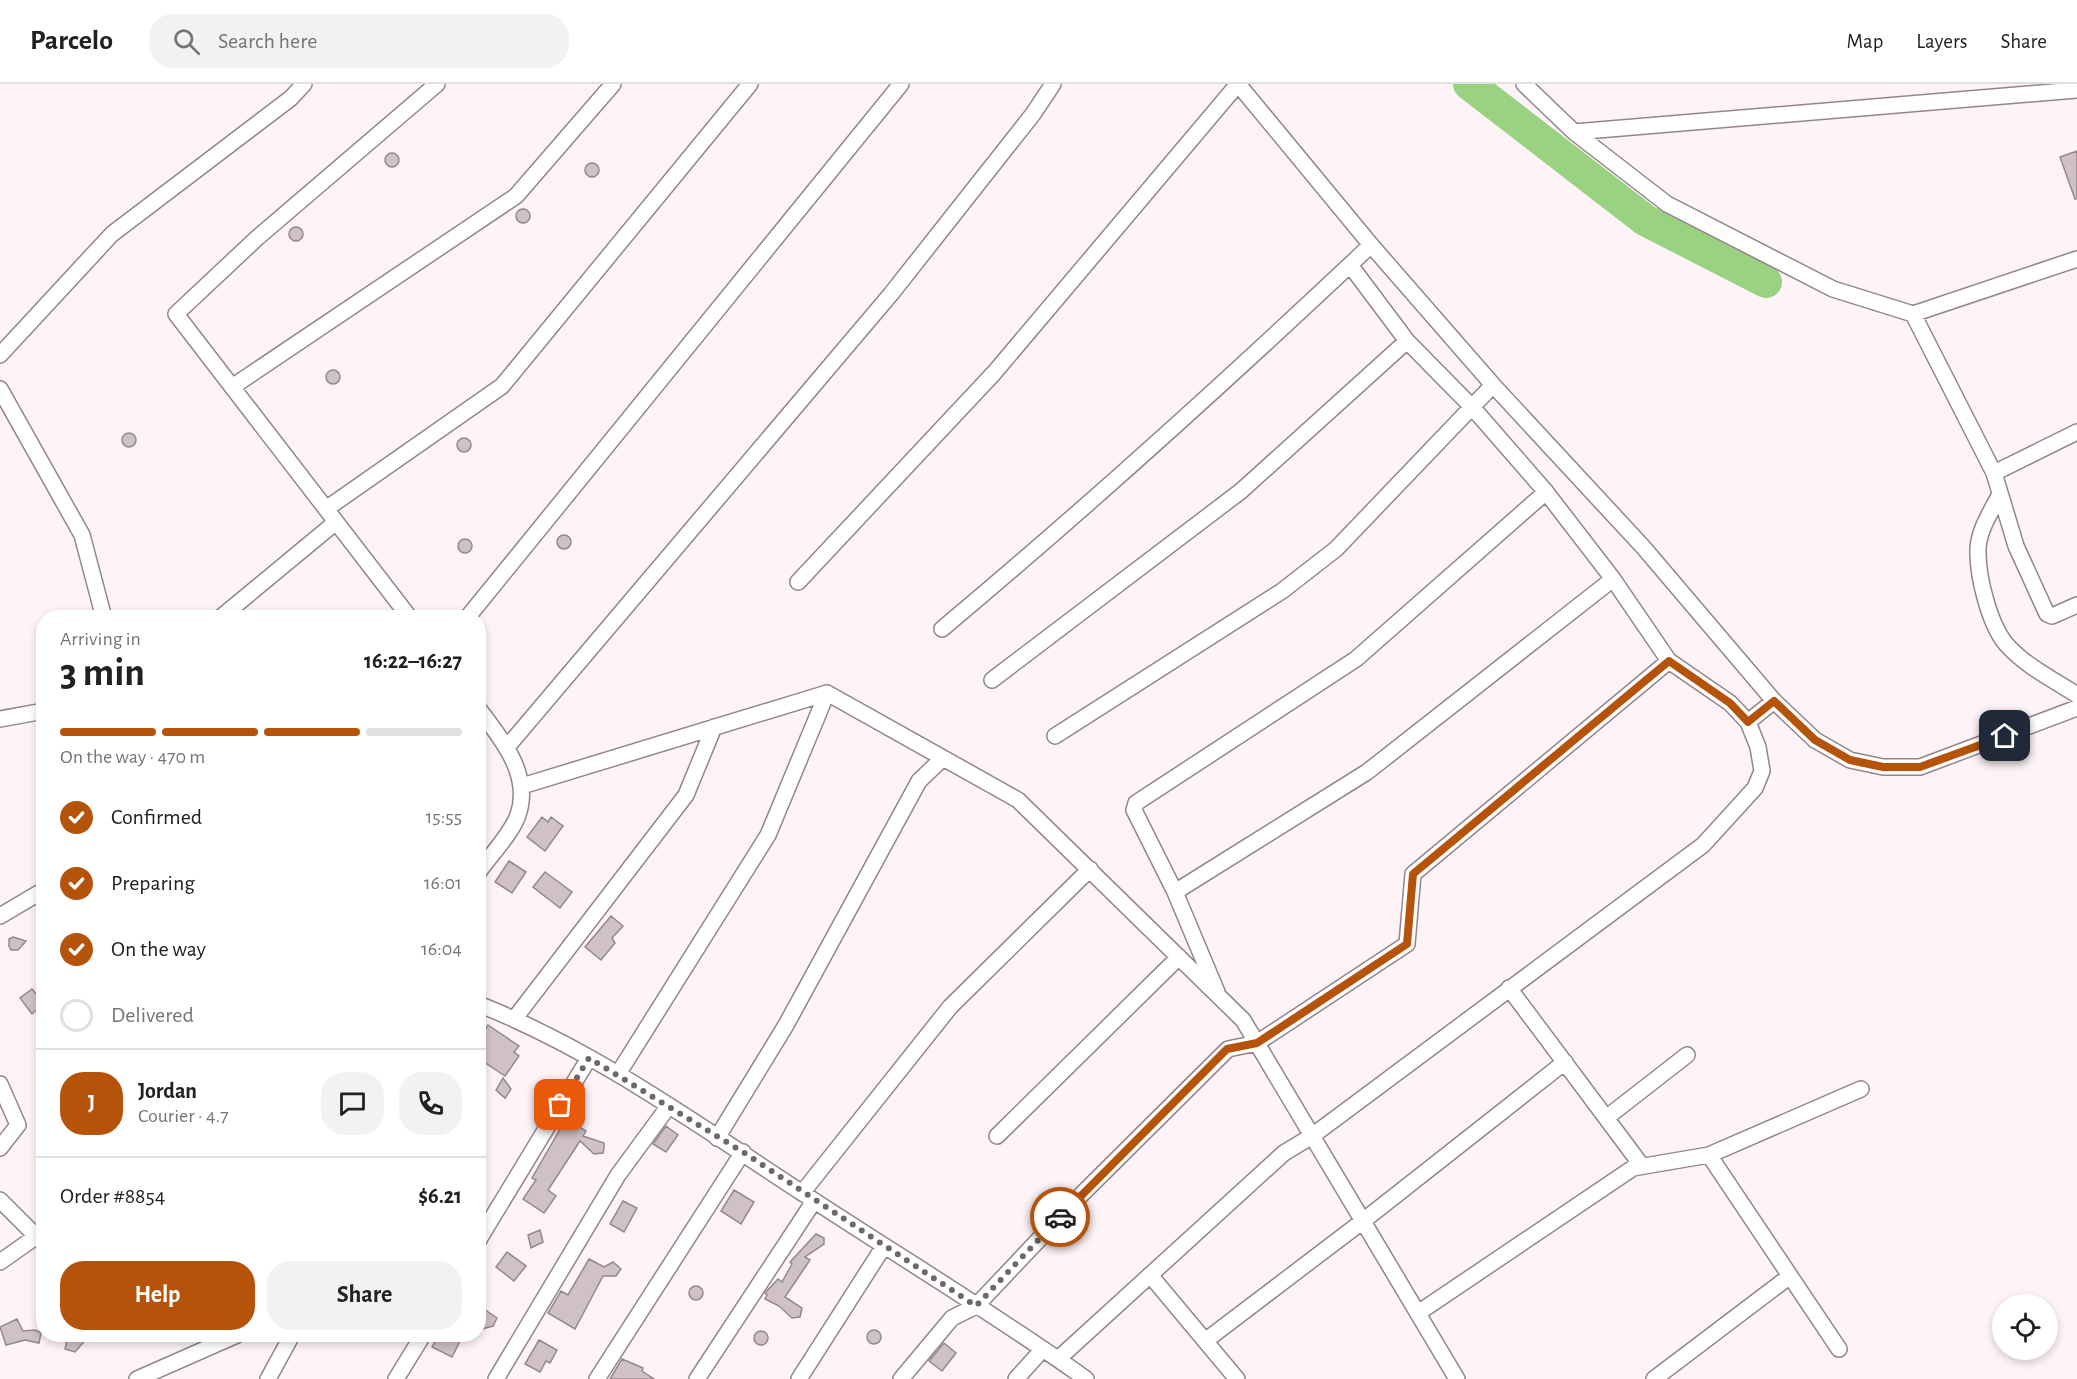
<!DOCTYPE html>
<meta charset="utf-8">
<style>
:root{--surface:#fff;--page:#f2f2f2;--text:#202124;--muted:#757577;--line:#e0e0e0;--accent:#b45309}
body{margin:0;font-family:"Alegreya Sans",sans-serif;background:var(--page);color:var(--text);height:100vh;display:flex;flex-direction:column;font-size:22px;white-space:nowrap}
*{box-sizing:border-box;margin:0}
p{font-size:20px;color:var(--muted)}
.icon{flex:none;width:33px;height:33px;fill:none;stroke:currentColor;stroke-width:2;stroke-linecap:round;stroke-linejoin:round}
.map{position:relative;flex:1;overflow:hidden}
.drawer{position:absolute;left:36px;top:526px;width:450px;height:732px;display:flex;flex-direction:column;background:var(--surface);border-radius:24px;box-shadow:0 3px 9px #0003}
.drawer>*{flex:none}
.tools{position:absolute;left:1992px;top:1210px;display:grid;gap:12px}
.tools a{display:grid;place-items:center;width:66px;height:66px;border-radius:50%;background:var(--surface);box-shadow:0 3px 9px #0003;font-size:30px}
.pin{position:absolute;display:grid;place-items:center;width:51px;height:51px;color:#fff;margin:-26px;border-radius:12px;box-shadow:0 3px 9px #0006}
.courier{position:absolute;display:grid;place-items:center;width:60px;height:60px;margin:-30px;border:4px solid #b45309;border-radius:50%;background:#fff;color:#222;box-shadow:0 2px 8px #0007}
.head em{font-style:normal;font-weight:700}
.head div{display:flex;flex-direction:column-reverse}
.head{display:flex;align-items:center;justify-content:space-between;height:102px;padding:0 24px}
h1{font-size:39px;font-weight:700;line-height:45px}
.bar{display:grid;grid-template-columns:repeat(4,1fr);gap:9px 6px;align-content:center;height:72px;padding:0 24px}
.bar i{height:8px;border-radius:4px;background:var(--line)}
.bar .on{background:var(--accent)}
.bar p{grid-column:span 4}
.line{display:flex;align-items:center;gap:15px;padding:0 24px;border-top:2px solid var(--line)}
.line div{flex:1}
.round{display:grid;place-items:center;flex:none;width:63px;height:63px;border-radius:24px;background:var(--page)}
ol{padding:0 24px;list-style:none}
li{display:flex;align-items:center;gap:18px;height:66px}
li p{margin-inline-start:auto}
li .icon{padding:6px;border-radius:50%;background:var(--accent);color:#fff;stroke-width:4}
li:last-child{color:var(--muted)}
li i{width:33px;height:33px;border:3px solid var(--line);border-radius:50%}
.primary-button{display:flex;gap:12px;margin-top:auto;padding:12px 24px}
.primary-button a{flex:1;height:69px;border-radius:24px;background:var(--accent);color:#fff;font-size:24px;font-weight:700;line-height:69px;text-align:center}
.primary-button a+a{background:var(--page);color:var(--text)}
header{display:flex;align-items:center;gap:36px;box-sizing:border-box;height:84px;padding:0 30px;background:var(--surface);border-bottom:2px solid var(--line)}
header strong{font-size:28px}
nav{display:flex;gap:33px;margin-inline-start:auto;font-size:21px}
.search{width:420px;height:54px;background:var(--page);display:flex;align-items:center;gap:15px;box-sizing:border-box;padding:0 21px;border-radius:24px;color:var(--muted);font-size:22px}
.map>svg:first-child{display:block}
</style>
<header>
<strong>Parcelo</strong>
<div class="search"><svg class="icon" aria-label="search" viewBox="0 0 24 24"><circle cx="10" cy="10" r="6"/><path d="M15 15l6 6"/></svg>Search here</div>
<nav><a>Map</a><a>Layers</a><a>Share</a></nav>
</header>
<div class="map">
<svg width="2077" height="1295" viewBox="0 0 2077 1295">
<rect width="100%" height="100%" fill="#fef4f8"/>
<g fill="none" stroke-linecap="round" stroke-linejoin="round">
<!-- river -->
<path stroke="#99d381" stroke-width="32" d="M 1469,0 L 1645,136 L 1766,198"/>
</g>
<!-- building -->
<path fill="#d0c0c7" stroke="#95878d" stroke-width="1.5" d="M 2077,67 L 2077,115 L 2075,115 L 2060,73 Z
M385 76a7 7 0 1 1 14 0a7 7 0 1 1-14 0Z
M585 86a7 7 0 1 1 14 0a7 7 0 1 1-14 0Z
M516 132a7 7 0 1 1 14 0a7 7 0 1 1-14 0Z
M289 150a7 7 0 1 1 14 0a7 7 0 1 1-14 0Z
M326 293a7 7 0 1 1 14 0a7 7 0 1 1-14 0Z
M122 356a7 7 0 1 1 14 0a7 7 0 1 1-14 0Z
M457 361a7 7 0 1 1 14 0a7 7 0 1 1-14 0Z
M557 458a7 7 0 1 1 14 0a7 7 0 1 1-14 0Z
M458 462a7 7 0 1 1 14 0a7 7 0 1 1-14 0Z
M 542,733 L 548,738 L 551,733 L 563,742 L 545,767 L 527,753 Z
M 509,777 L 526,788 L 512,809 L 495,798 Z
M 545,788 L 572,808 L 560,824 L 533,803 Z
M 611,832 L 623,842 L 612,854 L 615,859 L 601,876 L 585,863 Z
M 13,853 L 26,857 L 18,866 L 11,866 L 9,862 L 9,855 Z
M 32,905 L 44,919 L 32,930 L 20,914 Z
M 488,941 L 519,962 L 514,968 L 519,972 L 505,992 L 478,974 L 478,956 Z
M 503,994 L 511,1005 L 505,1014 L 496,1006 Z
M 566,1035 L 586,1047 L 583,1052 L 604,1059 L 604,1064 L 603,1069 L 594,1070 L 580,1057 L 578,1060 L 548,1106 L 556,1112 L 544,1129 L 523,1115 L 536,1096 L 532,1094 Z
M 666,1042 L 678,1051 L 666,1068 L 653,1060 Z
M 734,1106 L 754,1118 L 741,1140 L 721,1127 Z
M 623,1117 L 637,1124 L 624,1148 L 610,1140 Z
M 540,1146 L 543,1158 L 531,1164 L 528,1151 Z
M 816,1150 L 824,1154 L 824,1160 L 805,1173 L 810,1176 L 785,1213 L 802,1224 L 800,1233 L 792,1234 L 779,1222 L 765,1215 L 767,1211 L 765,1209 L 778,1195 L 782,1198 L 792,1180 L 790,1178 Z
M 507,1168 L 526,1182 L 514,1197 L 496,1183 Z
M 589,1175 L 604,1183 L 613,1178 L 621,1185 L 616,1192 L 603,1192 L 575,1245 L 548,1229 L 561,1207 L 568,1211 Z
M689 1209a7 7 0 1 1 14 0a7 7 0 1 1-14 0Z
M 478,1221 L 497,1234 L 493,1242 L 478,1246 Z
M 17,1235 L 23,1247 L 35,1246 L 41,1249 L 39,1259 L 25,1256 L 6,1261 L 0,1243 Z
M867 1253a7 7 0 1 1 14 0a7 7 0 1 1-14 0Z
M754 1254a7 7 0 1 1 14 0a7 7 0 1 1-14 0Z
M 439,1251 L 463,1251 L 452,1273 L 432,1263 Z
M 88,1253 L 75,1268 L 65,1265 L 67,1256 Z
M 539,1256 L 557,1266 L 550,1279 L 546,1277 L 540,1288 L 525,1280 Z
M 944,1259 L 956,1269 L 942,1287 L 929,1277 Z
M 622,1275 L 643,1284 L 642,1287 L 654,1295 L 610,1295 Z"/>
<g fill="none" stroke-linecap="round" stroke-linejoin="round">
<!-- street casing -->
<g stroke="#93858b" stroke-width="18">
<path id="street" d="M 1238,0 L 1371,161 L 1493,301 L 1644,464 L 1774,617 L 1815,656 L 1850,676 L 1883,683 L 1920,683 L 2077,624
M 1524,0 L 1574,48 L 1667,120 L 1833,205 L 1913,230 L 1994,389 L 2016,462 L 2047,530 L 2052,532 L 2077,521
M 1574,48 L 2077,6
M 1913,230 L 2077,175
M 0,271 L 112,150 L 291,14 L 304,0
M 232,303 L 516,112 L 613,0
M 0,305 L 82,451 L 104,534
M 1994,389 L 2077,348
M 2000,410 C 1991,428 1977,448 1978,469 C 1978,495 1990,541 2006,560 C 2024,581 2054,596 2077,611
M 326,425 L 502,302 L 750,0
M 798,498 L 994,289 L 1238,0
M 220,534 L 336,438
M 410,534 L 176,230 L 257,154 L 437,0
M 467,534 L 901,0
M 942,545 C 1089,422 1231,293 1371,161
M 992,596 L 1241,407 L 1407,257
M 478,624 C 501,654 532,691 518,731 C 512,749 489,773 478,789
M 0,635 L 44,627
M 1748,638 L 1774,617
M 1055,652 L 1282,507 L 1336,465 L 1493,301
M 508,662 L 891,210 L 1033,30 L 1053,0
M 522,702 L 827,609 L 1018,716 L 1243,936 L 1457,1295
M 1175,808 L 1367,688 L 1613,495
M 0,832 L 44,806
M 1509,904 L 1642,1082
M 1217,908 L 1175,808 L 1134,726 L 1136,719 L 1356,575 L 1546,408
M 478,920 C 595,966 699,1042 804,1110 C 898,1172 995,1230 1086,1295
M 515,934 L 686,711 L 714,643
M 618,990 L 768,751 L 827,609
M 0,1000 L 18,1041 L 0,1064
M 1606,1034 L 1687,971
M 997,1052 L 1179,873
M 717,1054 L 786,941 L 919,697 L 943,674
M 1709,1071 L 1839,1265
M 802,1109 L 950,923 L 1090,785
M 0,1116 L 35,1151
M 478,1157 L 589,974
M 0,1178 L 44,1147
M 1150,1191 L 1237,1295
M 1418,1229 L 1633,1084 L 1709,1071 L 1861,1005
M 1205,1257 L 1363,1137 L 1565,978
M 1058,1275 L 1284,1069 L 1312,1052 L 1703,761 L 1755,704 L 1762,687 L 1758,663 L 1748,638 L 1730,619 L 1669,577 L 1613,495 L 1546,408 L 1472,323 L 1407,257 L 1350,181
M 137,1295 L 237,1251
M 268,1295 L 292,1251
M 396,1295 L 423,1251
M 496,1295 L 618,1091 L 668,1023
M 597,1295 L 743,1068
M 697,1295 L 814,1117
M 799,1295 L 884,1162
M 901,1295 L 952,1234 L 976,1222 L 1081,1111 L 1228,965 L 1257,959 L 1407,860 L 1413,790 L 1669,577
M 1016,1295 L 1043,1265
M 1654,1295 L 1790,1192"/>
</g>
<!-- street -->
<use href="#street" stroke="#fff" stroke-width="15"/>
</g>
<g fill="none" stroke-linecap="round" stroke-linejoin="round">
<!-- done -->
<path stroke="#6f686a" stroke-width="6" stroke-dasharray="0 10.8" d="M 560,1021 L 589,974 L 743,1068 L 976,1222 L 1060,1133"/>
<!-- route -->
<path stroke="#b45309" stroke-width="8" d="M 1060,1133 L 1227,965 L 1257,959 L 1407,860 L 1413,790 L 1669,577 L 1730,619 L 1748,638 L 1774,617 L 1815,656 L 1850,676 L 1883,683 L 1920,683 L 2005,652"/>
</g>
</svg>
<div class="tools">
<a><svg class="icon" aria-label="locate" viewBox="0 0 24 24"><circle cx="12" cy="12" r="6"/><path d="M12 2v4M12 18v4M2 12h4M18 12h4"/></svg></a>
</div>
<div class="pin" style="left:560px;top:1021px;background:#ea580c"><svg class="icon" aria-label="bag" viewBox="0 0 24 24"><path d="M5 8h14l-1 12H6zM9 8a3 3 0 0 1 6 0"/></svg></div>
<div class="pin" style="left:2005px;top:652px;background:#1f2937"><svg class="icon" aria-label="home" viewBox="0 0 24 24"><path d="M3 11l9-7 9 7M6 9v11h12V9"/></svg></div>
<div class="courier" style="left:1060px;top:1133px"><svg class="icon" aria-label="car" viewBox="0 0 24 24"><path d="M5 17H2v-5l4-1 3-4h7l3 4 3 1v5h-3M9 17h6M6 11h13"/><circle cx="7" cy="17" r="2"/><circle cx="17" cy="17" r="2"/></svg></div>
<section class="drawer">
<div class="head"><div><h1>3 min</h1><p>Arriving in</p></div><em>16:22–16:27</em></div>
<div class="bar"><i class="on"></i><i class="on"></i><i class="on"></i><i></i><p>On the way · 470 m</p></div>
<ol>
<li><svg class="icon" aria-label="check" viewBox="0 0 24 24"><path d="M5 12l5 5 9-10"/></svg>Confirmed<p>15:55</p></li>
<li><svg class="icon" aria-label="check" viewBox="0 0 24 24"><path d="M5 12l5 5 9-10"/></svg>Preparing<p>16:01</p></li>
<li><svg class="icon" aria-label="check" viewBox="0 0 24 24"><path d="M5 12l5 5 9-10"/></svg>On the way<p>16:04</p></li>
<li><i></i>Delivered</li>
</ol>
<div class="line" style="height:108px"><b class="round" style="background:var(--accent);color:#fff">J</b><div><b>Jordan</b><p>Courier · 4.7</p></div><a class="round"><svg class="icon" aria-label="chat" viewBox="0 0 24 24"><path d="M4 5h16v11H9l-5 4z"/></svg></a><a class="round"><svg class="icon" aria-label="phone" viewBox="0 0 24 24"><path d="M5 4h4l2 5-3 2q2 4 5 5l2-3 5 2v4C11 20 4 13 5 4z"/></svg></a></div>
<div class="line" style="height:78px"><div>Order #8854</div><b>$6.21</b></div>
<div class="primary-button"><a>Help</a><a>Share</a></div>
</section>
</div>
